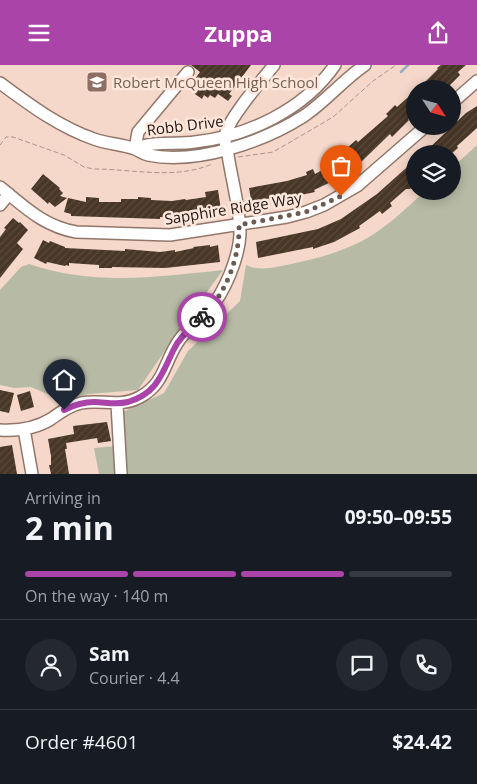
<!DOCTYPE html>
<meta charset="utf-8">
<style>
:root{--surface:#171b24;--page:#242831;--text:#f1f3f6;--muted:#9ea1a6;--line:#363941;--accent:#aa44a9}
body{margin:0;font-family:"Open Sans",sans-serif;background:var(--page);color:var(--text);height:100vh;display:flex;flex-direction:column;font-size:19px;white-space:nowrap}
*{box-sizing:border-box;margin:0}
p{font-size:16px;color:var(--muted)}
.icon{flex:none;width:28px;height:28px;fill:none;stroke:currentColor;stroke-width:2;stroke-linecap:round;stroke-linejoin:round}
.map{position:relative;height:409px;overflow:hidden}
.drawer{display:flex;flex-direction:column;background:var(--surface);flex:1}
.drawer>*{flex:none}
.needle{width:32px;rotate:126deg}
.tools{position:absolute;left:406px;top:15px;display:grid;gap:10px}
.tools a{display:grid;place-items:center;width:55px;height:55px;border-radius:50%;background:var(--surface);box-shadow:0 2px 12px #0003;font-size:25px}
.pin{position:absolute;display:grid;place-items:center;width:42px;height:42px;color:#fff;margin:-51px -21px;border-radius:50% 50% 50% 0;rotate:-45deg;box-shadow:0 0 5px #0007}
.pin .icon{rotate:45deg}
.courier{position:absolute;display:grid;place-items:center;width:50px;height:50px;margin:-25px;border:4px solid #aa44a9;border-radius:50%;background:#fff;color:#222;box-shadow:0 1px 6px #0007}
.headline em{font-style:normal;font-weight:700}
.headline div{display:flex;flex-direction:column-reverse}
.headline{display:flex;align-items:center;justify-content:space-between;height:85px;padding:0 25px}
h1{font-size:32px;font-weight:700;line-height:38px}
.bar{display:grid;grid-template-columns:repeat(4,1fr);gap:8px 5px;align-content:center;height:60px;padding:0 25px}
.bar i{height:6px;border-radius:4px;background:var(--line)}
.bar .current{background:var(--accent)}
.bar p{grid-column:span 4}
.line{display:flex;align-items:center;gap:12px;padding:0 25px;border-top:1px solid var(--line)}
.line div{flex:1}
.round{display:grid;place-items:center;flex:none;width:52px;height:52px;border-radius:26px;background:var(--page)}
header{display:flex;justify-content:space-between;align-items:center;height:65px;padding:0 25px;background:var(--accent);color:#fff;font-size:22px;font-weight:700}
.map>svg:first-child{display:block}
</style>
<header><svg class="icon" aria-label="menu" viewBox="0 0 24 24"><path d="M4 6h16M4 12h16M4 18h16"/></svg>Zuppa<svg class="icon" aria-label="share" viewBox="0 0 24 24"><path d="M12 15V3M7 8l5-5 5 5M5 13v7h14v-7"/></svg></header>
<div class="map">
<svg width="477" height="409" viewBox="0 0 477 409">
<defs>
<pattern id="building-hatch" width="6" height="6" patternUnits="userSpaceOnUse" patternTransform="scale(1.25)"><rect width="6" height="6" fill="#483626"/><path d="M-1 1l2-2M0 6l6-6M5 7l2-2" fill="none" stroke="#5a4a3c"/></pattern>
</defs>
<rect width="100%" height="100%" fill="#f5d8ca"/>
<!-- grass -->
<path fill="#b7bba5" d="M 477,80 L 477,409 L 99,409 L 94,383 L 116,381 L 112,352 L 164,328 L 188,286 L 240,236 L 246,200 C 260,207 276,202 291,199 C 320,193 349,185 374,169 C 393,156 409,141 425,126 L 452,126 L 453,102 Z
M 29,199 C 92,221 158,212 223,205 L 175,271 L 138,325 L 89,329 L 61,335 L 31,322 L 14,323 L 0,320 L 0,225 L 21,202 Z"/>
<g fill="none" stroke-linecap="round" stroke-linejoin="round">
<!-- stream -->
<path stroke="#99aac3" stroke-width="2.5" d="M 401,7 L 408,0"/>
</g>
<!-- building -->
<path fill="url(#building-hatch)" d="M 191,0 L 251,0 L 229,29 L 232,31 L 228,36 L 218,29 L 215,33 L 210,30 L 208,33 L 204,30 L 202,34 L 195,29 L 198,25 L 195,23 L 196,20 L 193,17 L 200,7 Z
M 441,0 L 466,0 L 458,7 L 460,10 L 446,24 L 418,24 L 438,4 L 437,3 Z
M 415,26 L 415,47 L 408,54 L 409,55 L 392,72 L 390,69 L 359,99 L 334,119 L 333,116 L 314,125 L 315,127 L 296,131 L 296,129 L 277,134 L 277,132 L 266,134 L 265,138 L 252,140 L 249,123 L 287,116 L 307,110 L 306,107 L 313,104 L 315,109 L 335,98 L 334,96 L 347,85 L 346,84 L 356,75 L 358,77 L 388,51 L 386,49 L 395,40 L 397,42 Z
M 477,41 L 477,63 L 457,81 L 458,83 L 451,89 L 423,89 L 466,48 Z
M 415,95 L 415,119 L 410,124 L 406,124 L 390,138 L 392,141 L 382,149 L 380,146 L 359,161 L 360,163 L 334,177 L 313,184 L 313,182 L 258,193 L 256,177 L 318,164 L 341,154 L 377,129 Z
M 43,109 L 60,123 L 59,124 L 63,128 L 60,131 L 67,133 L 55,142 L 49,137 L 48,139 L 31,124 Z
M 218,125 L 221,145 L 182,153 L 160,152 L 160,154 L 71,151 L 71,149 L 64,147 L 68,133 L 86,137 L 86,132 L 99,133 L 99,137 L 121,137 L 121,134 L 138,134 L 138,132 L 151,133 L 151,135 L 172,136 L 185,134 L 186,135 L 206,132 L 205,127 Z
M 13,153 L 19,158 L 20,157 L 28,165 L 17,178 L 23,184 L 0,213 L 0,172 L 6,164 L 4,163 Z
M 43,175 L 49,178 L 50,176 L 65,182 L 65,183 L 125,186 L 125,184 L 160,187 L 175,185 L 175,187 L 194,183 L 193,182 L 210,180 L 210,182 L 218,180 L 220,197 L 165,203 L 112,202 L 112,203 L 99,203 L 99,200 L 69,198 L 69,201 L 66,200 L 65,201 L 47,197 L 46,199 L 34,193 Z
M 0,325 L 14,328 L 9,348 L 0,346 Z
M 30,326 L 34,342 L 21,346 L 17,330 Z
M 107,357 L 111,376 L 98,378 L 97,373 L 66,378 L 67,384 L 65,384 L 69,409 L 51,409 L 49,400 L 51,400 L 51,391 L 48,374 L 74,369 L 73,361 Z
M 12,380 L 17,409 L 0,409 L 0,382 Z"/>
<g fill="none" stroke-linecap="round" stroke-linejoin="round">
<!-- minor casing -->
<g stroke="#91776b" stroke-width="14">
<path id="minor" d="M 0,18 C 30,40 59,62 94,74 C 107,79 122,79 135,84 C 140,86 143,89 148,90 C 197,100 263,77 304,51 C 326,36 343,15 365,0
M 452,38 L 477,16
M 135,84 C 154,75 176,80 195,77 C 248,71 304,45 335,0
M 135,84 L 138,67 L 188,7
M 0,122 C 25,142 43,161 76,167 L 170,170 L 287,152 L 306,147 L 324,140 L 357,121 L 426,61
M 0,140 L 9,129
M 117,339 L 121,409
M 24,364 L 32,409
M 0,365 C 18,366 35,364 51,354 C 61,347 69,341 81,338 C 101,334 120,343 140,332 C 166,318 164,295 180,274 C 188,263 200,255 209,245 C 225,227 239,192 240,169 C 240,143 232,116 228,90 C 227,85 224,77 225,71 C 228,54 262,15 274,0"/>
</g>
<!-- path -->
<path stroke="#ac958b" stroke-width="1" stroke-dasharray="5 2.5" stroke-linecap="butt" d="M 0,80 L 6,72 L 13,72 L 64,90 L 84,102 L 94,104 C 133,104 175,115 212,99
M 238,92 L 273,87 L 287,79 L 333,52 L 373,16 L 396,0"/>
<!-- minor -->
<use href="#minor" stroke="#fff" stroke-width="11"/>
</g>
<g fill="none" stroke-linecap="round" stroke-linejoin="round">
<!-- done -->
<path stroke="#6c5b53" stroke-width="5" stroke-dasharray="0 9" d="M 202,252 C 226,229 240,192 239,160 L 306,147 L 341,131"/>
<!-- route -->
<path stroke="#aa44a9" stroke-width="6" d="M 64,345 C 74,340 83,337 94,337 C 105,337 116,340 128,337 C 158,328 162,308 174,284 C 180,271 192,262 202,252"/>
</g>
<!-- icons -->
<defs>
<g id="school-square" transform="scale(1.125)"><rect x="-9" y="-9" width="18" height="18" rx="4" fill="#8d6e63" stroke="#fee6db"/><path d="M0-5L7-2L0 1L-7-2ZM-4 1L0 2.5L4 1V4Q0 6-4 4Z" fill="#fff"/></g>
</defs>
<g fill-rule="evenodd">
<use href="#school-square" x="97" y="17"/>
</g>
<g text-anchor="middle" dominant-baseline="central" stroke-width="5" stroke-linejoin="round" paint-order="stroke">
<!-- education labels -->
<g font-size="15" fill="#785e54" stroke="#fee6db" text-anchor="start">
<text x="113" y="17">Robert McQueen High School</text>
</g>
<!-- street labels -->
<g font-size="15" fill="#221713" stroke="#fee6db">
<text transform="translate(185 60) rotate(-7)">Robb Drive</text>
<text transform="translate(233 143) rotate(-9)">Sapphire Ridge Way</text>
</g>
</g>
</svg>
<div class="tools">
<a><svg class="needle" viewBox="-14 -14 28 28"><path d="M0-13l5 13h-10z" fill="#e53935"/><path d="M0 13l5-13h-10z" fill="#9ea1a6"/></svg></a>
<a><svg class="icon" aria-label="layers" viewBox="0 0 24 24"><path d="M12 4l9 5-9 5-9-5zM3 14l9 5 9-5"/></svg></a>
</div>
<div class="pin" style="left:341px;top:131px;background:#ea580c"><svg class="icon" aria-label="bag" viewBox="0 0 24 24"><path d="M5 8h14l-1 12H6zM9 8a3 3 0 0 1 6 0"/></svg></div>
<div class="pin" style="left:64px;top:345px;background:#1f2937"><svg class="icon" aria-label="home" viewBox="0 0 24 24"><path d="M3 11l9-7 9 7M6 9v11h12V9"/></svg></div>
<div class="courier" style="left:202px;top:252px"><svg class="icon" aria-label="bike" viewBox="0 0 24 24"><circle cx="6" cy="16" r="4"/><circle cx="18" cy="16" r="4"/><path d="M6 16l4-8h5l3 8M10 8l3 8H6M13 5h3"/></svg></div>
</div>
<section class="drawer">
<div class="headline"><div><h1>2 min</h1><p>Arriving in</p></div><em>09:50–09:55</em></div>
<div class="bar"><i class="current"></i><i class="current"></i><i class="current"></i><i></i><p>On the way · 140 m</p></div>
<div class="line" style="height:90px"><a class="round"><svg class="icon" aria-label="person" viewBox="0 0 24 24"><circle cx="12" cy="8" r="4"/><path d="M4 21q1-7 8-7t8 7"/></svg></a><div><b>Sam</b><p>Courier · 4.4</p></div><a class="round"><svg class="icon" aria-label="chat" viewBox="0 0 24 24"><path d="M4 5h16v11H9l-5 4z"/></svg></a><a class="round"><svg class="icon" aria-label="phone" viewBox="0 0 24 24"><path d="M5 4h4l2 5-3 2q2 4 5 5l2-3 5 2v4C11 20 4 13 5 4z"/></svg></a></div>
<div class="line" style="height:65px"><div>Order #4601</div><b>$24.42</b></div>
</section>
